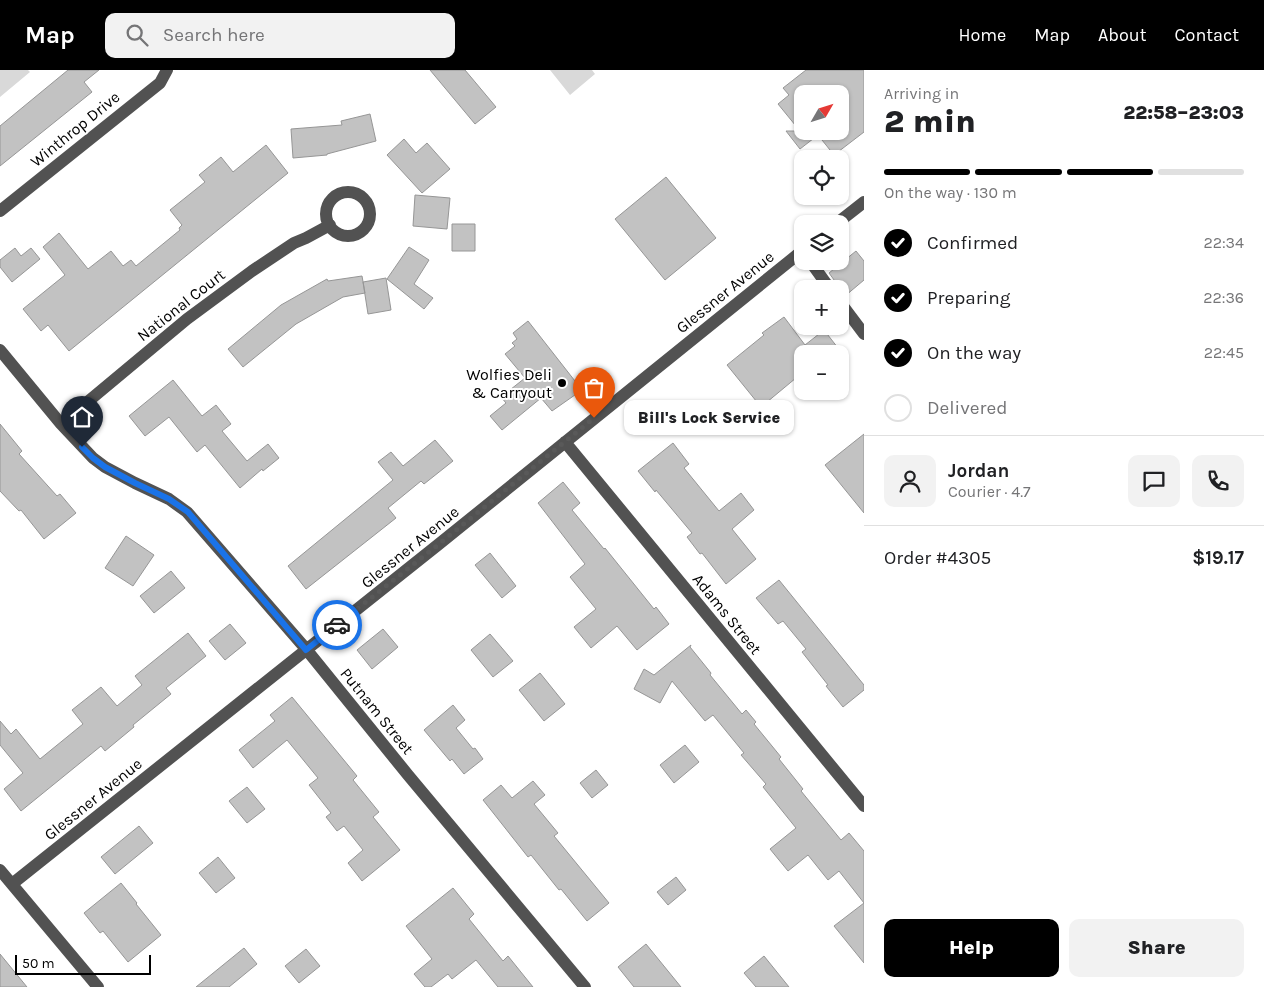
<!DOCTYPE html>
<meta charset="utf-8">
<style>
:root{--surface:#fff;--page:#f2f2f2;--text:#202124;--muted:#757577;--line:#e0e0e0;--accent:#000}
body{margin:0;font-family:Karla,sans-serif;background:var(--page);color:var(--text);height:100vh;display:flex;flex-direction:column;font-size:19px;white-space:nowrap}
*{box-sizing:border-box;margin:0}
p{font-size:16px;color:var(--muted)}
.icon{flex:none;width:28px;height:28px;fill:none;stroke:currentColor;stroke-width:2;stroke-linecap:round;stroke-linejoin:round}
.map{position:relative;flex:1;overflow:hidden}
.details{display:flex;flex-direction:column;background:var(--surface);width:400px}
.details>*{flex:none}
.needle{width:32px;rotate:51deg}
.tools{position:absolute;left:794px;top:15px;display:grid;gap:10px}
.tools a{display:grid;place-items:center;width:55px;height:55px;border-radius:10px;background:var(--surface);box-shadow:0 1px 4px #0004;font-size:25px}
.scale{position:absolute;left:15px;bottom:12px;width:136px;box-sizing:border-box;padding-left:5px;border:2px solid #000;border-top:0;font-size:14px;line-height:18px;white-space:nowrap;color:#000;-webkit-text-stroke:4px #fff;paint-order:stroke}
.pin{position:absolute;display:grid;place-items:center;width:42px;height:42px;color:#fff;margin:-51px -21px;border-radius:50% 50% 50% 0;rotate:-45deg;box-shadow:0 0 5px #0007}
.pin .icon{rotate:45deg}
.courier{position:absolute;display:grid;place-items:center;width:50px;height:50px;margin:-25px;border:4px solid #1a73e8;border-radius:50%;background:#fff;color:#222;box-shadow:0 1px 6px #0007}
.bubble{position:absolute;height:35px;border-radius:10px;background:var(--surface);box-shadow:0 1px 4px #0004;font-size:16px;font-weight:800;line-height:35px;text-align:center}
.summary em{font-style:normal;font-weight:800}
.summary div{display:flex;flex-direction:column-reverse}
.summary{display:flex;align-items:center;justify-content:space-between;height:85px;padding:0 20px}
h1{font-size:32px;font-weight:800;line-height:38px}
.bar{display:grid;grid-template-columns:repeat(4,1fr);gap:8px 5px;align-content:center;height:60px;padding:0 20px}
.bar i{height:6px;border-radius:4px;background:var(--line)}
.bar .on{background:var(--accent)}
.bar p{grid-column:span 4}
.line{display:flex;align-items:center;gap:12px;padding:0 20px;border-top:1px solid var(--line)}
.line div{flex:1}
.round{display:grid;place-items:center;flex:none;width:52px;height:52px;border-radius:10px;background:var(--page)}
ol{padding:0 20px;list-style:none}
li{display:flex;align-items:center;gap:15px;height:55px}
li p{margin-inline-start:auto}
li .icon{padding:5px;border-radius:50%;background:var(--accent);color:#fff;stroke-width:4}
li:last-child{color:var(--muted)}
li i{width:28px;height:28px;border:2px solid var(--line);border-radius:50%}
.cta{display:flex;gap:10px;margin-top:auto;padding:10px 20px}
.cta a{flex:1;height:58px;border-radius:10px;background:var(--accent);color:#fff;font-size:20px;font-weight:800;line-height:58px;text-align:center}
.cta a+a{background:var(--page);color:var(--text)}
header{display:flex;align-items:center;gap:30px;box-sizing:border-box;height:70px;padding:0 25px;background:var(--accent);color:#fff}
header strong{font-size:24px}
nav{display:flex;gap:28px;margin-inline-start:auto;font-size:18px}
.search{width:350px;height:45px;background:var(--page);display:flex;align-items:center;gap:12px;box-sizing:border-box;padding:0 18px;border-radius:10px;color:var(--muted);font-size:19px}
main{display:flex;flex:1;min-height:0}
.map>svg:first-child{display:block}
</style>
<header>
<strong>Map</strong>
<div class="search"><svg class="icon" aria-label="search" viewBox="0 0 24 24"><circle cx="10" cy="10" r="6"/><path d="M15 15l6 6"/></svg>Search here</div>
<nav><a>Home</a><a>Map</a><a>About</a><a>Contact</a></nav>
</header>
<main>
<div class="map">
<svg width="864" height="917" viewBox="0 0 864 917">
<rect width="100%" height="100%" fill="#fff"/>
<!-- green -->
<path fill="#d9d9d9" d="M 0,0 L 28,0 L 30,2 L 0,27 Z
M 550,0 L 592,0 L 595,4 L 570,25 Z"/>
<!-- building -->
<path fill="#c2c2c2" stroke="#969696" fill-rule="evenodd" d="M 68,0 L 99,0 L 84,12 L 92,22 L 0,96 L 0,56 Z
M 430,0 L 465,0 L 496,37 L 475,54 Z
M 806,0 L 864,0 L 864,62 L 834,85 L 818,65 L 800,79 L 786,61 L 800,61 L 778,34 L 789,25 L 783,18 ZM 802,24 L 840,24 L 840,61 L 802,61 Z
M 370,44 L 376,71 L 327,84 L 327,85 L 293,88 L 291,59 L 342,55 L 341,51 Z
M 404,69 L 416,83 L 427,73 L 450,99 L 422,123 L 387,85 Z
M 266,75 L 288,103 L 69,281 L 48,255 L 41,261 L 23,239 L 65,205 L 43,177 L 59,163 L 88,199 L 111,181 L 123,196 L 131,190 L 136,196 L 180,160 L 179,158 L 182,155 L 170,140 L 205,112 L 199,105 L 221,87 L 233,102 Z
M 666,107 L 716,168 L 665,210 L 615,149 Z
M 415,125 L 450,128 L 447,159 L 413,156 Z
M 452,154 L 475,154 L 475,181 L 452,181 Z
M 409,177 L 429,190 L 414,214 L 433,228 L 424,239 L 387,209 Z
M 15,178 L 21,186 L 31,178 L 40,189 L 12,212 L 0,197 L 0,190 Z
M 856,181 L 864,191 L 864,210 L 845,226 L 840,224 L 840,219 L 838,219 L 837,214 L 829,203 Z
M 362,206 L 365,223 L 343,227 L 296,254 L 243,297 L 228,279 L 281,235 L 327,209 L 328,211 Z
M 386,208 L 391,240 L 368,244 L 363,212 Z
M 784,247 L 805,275 L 824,260 L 838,278 L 830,284 L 802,284 L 802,303 L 761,337 L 727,295 L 764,265 L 762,263 Z
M 528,251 L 582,320 L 552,341 L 541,328 L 502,360 L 490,346 L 506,333 L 501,327 L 525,308 L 505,284 L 515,276 L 512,273 L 517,269 L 513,263 Z
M 173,310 L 202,346 L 216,335 L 231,354 L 222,361 L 247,391 L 268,374 L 279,388 L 263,401 L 262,399 L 240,418 L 205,375 L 197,382 L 169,347 L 145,366 L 129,346 Z
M 0,354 L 22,381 L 19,384 L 57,426 L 60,424 L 76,443 L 44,469 L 21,440 L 19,441 L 0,421 Z
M 864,364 L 864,443 L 825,395 Z
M 435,370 L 453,391 L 424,414 L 421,411 L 388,438 L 396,448 L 306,519 L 288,496 L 393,410 L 378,392 L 391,382 L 403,396 Z
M 673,373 L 689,394 L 684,398 L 719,441 L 741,423 L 754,440 L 732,459 L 756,489 L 726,514 L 702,483 L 700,484 L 687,467 L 692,463 L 656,420 L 655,422 L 638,401 Z
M 563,412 L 580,433 L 572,440 L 604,479 L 605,478 L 654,539 L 656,537 L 669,554 L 637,580 L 617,556 L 591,578 L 574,557 L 596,539 L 570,507 L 585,494 L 538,433 Z
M 126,466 L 154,485 L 133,516 L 105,498 Z
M 490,483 L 516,516 L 502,528 L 475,495 Z
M 171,501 L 185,518 L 154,543 L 140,526 Z
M 779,510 L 864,615 L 864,620 L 843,637 L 826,616 L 828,615 L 802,582 L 806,579 L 783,551 L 778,554 L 756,528 Z
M 230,554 L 246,573 L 225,590 L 209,571 Z
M 383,559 L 398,577 L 372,599 L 357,580 Z
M 188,563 L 206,586 L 166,618 L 171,624 L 133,655 L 134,657 L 105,681 L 101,676 L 21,741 L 4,719 L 23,703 L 0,675 L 0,651 L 11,664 L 16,659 L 40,689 L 83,654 L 72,640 L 101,617 L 117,636 L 142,615 L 135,606 Z
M 490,564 L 513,591 L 493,607 L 471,580 Z
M 691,575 L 690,577 L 711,603 L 710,605 L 742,644 L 746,640 L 756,652 L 754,654 L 781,687 L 779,689 L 803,719 L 801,721 L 841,770 L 849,763 L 864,781 L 864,893 L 834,856 L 864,833 L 839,801 L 828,810 L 808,785 L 788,801 L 770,779 L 796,758 L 763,717 L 766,714 L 741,685 L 744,683 L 713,645 L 705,651 L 672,611 L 660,633 L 634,619 L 644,599 L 654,605 Z
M 540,603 L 565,634 L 544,651 L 519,620 Z
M 292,627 L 357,706 L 353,710 L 379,742 L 373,747 L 400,780 L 362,811 L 348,793 L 363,780 L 344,756 L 337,761 L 326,747 L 331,743 L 309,715 L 318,708 L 287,670 L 253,698 L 239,680 L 275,651 L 270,645 Z
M 453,635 L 465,650 L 456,658 L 473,679 L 475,678 L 483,689 L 464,704 L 452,689 L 450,691 L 424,660 Z
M 685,675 L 699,692 L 674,713 L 660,695 Z
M 596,700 L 608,715 L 592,728 L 580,713 Z
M 533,711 L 545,725 L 534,734 L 558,763 L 554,766 L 609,833 L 587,851 L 561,819 L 559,820 L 531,785 L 528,787 L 483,730 L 501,715 L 512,728 Z
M 247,717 L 265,739 L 247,753 L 229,731 Z
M 139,756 L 153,773 L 115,804 L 101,787 Z
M 218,787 L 235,808 L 216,823 L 199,803 Z
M 676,807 L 686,820 L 668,835 L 657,822 Z
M 121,813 L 137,833 L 136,834 L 161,865 L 128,892 L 103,861 L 100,863 L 84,843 Z
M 453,818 L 474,844 L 469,849 L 503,891 L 508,886 L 533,917 L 498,917 L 476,890 L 452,909 L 448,904 L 431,917 L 425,917 L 414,904 L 432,889 L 406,856 Z
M 646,874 L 681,917 L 634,917 L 618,897 Z
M 244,878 L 257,894 L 229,917 L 196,917 Z
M 306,879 L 320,896 L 299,913 L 285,896 Z
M 0,884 L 27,917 L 0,917 Z
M 764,886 L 789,917 L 756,917 L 744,903 Z"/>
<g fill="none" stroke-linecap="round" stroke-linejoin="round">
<!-- minor -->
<path stroke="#525252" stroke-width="12" d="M326 144a22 22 0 1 1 44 0a22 22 0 1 1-44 0Z
M 0,141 L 160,13 L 167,0
M 836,154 L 864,132
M 810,191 L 830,219
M 840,232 L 864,264
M 0,280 L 61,354 L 93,388 L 105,397 L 135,413 L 169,429 L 187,442 L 306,579 L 408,705 L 585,917
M 61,354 L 187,249 L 252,201 L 294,173 L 306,168 L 330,155
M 565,372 L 864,736
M 0,800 L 98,917
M 12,814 L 439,474 L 802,181"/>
</g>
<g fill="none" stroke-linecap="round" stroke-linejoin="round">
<!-- done -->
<path stroke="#595959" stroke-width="5" stroke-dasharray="0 9" d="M 337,555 L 439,474 L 594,348"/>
<!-- route -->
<path stroke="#1a73e8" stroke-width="6" d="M 82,377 L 93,388 L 105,397 L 135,413 L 169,429 L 188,442 L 306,580 L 337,555"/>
</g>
<!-- markers -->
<circle fill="#000" stroke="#fff" stroke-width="2" cx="562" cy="313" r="5"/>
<g text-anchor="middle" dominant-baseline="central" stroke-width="4" stroke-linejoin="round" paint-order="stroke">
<!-- street labels -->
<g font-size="16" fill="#000" stroke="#fff">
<text transform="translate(75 59) rotate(-39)">Winthrop Drive</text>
<text transform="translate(725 222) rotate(-39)">Glessner Avenue</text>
<text transform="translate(181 235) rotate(-38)">National Court</text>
<text transform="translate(410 477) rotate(-39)">Glessner Avenue</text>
<text transform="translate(727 544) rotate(51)">Adams Street</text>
<text transform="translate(377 641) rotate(51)">Putnam Street</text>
<text transform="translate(93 729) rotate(-39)">Glessner Avenue</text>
</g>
<!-- poi labels -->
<g font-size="16" fill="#000" stroke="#fff" text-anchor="end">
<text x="552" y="304">Wolfies Deli<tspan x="552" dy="18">&amp; Carryout</tspan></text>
</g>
</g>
</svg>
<div class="tools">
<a><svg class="needle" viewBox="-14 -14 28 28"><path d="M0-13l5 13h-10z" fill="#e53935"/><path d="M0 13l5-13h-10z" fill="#757577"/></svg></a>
<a><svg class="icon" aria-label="locate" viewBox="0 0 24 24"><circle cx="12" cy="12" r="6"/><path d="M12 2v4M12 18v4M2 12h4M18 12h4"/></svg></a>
<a><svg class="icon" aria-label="layers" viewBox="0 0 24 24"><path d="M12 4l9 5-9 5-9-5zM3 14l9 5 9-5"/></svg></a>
<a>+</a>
<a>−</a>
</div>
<div class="scale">50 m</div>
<div class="pin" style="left:594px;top:348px;background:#ea580c"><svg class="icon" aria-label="bag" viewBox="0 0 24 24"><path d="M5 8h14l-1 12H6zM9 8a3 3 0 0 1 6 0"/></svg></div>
<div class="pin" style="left:82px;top:377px;background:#1f2937"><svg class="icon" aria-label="home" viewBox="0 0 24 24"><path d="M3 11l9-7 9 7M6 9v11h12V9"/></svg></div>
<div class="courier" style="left:337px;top:555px"><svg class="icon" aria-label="car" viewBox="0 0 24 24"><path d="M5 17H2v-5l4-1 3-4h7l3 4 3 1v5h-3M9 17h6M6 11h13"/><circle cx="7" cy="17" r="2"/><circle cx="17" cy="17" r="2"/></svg></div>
<div class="bubble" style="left:624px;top:330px;width:170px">Bill's Lock Service</div>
</div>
<section class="details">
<div class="summary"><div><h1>2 min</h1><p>Arriving in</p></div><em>22:58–23:03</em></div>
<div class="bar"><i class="on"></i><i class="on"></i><i class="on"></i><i></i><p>On the way · 130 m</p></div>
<ol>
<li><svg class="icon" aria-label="check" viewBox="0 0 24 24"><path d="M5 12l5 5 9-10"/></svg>Confirmed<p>22:34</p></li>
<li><svg class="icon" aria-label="check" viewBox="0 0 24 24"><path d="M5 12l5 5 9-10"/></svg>Preparing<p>22:36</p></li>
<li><svg class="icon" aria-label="check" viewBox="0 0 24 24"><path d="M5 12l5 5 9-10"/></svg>On the way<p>22:45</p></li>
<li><i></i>Delivered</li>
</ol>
<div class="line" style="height:90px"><a class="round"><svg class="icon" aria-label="person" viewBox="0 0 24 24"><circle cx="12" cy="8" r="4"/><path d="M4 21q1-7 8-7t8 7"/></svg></a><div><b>Jordan</b><p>Courier · 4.7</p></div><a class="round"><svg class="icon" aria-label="chat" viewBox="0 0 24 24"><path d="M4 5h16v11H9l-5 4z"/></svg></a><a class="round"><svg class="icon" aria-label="phone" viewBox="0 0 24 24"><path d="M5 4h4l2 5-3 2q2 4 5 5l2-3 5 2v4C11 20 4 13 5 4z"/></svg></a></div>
<div class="line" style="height:65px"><div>Order #4305</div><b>$19.17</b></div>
<div class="cta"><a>Help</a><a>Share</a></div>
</section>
</main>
